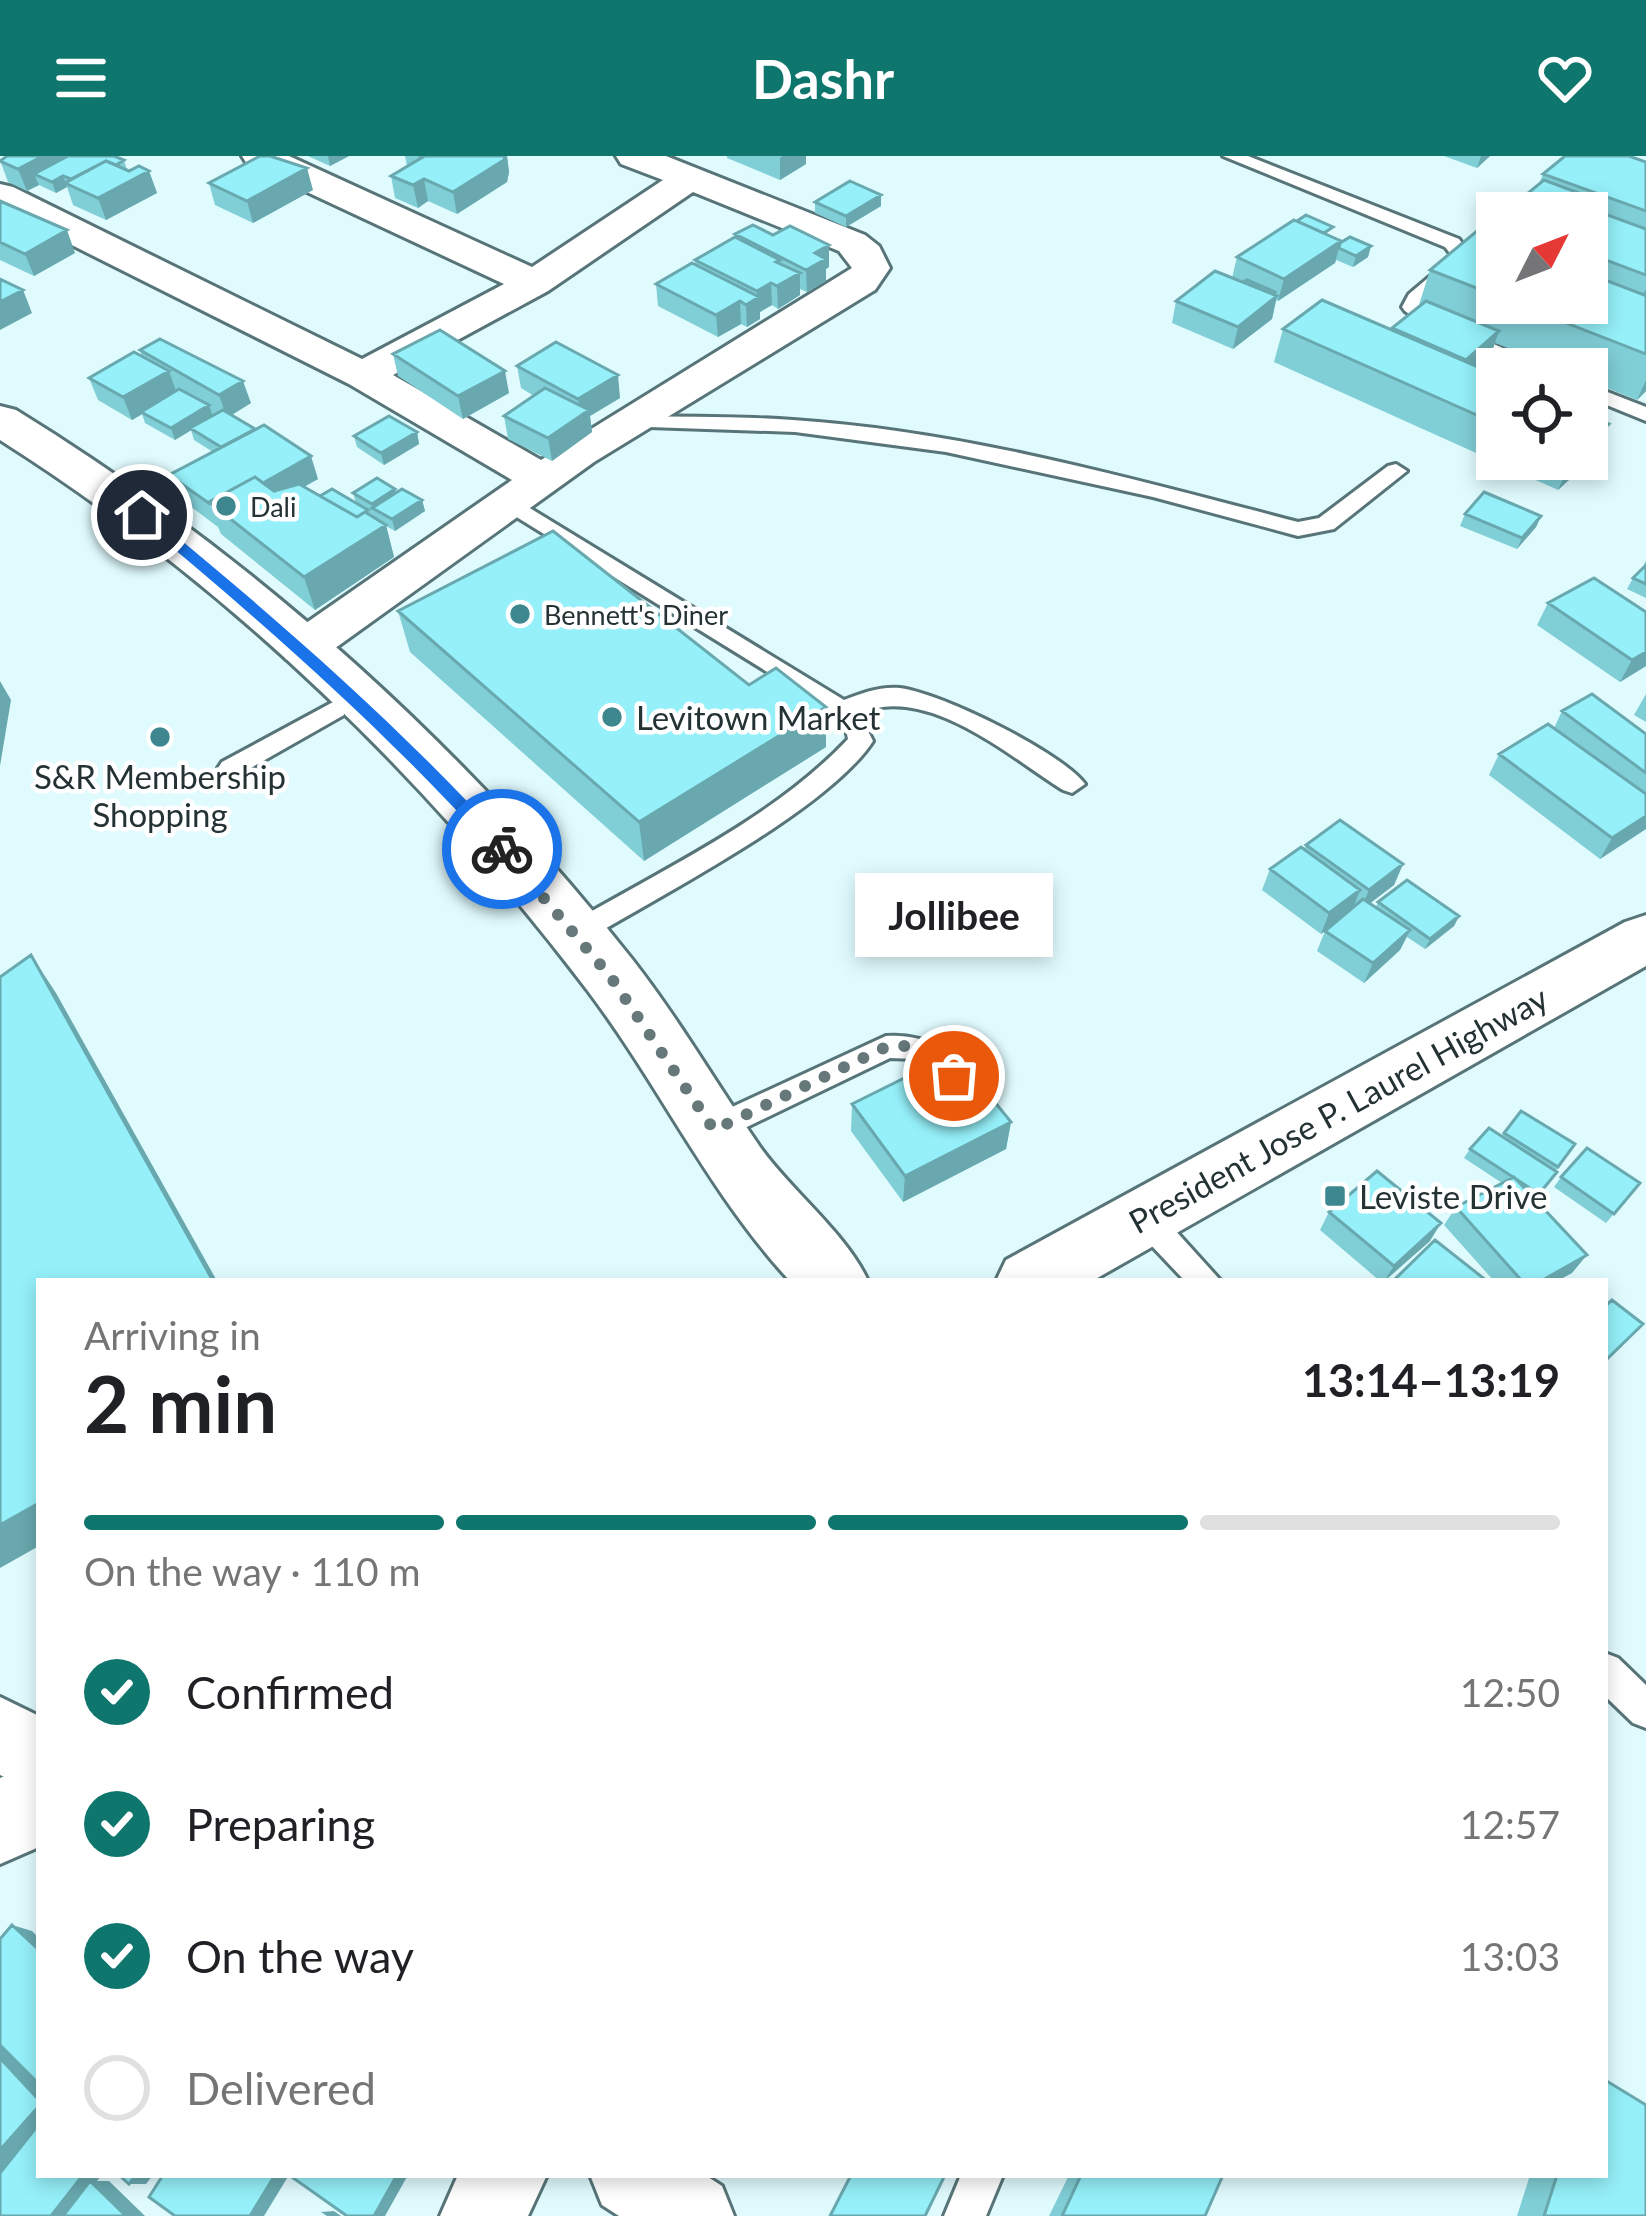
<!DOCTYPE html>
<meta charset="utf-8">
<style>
:root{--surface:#fff;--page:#f2f2f2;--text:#202124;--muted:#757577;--line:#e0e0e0;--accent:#0f766e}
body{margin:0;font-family:Lato,sans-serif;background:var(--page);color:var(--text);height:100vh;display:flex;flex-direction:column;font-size:45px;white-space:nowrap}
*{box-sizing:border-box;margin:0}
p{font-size:39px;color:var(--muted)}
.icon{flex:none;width:66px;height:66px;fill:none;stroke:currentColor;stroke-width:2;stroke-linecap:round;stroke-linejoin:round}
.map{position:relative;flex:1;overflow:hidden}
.panel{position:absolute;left:36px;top:1122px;width:1572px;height:900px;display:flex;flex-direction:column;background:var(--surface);border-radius:0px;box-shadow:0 6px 18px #0003}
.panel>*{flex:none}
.needle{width:78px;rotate:48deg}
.buttons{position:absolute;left:1476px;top:36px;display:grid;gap:24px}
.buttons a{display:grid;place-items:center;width:132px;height:132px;border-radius:0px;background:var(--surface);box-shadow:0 6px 18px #0003;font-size:60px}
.pin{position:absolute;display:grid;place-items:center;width:102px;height:102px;color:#fff;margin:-51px;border:6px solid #fff;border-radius:50%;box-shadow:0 3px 12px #0007}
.courier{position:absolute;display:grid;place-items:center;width:120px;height:120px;margin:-60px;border:9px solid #1a73e8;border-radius:50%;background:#fff;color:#222;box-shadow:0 3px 15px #0007}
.bubble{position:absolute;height:84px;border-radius:0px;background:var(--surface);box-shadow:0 6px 18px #0003;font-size:39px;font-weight:700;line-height:84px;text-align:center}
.overview em{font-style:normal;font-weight:700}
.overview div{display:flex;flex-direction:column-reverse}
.overview{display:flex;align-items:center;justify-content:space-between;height:204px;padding:0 48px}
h1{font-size:78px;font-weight:700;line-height:90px}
.bar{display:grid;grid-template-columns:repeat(4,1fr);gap:18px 12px;align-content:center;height:144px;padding:0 48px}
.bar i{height:15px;border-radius:9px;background:var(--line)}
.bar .current{background:var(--accent)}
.bar p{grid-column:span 4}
ol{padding:0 48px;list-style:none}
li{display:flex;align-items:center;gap:36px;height:132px}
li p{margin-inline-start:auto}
li .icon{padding:12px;border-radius:50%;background:var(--accent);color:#fff;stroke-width:4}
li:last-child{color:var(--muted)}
li i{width:66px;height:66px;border:6px solid var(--line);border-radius:50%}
header{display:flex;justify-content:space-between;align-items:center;height:156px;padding:0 48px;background:var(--accent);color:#fff;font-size:54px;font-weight:700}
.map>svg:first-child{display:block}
</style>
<header><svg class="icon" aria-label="menu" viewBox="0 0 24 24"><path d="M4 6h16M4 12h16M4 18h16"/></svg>Dashr<svg class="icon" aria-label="heart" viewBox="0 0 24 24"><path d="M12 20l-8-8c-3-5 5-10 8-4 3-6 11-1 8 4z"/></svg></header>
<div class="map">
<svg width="1646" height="2060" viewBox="0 0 1646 2060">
<rect width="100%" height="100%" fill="#e0fbfe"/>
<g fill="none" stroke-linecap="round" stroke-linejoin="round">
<!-- service casing -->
<g stroke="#577578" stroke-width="6">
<path id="service" d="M 1223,0 L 1248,0 L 1459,83 L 1473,102 L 1422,149 L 1445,166 L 1549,213 C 1500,213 1445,184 1405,155 L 1402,151 L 1409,138 L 1453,101 L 1445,91 Z
M 1587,228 L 1646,251 L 1646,265 L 1587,241 Z
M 627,260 C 682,261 738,260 793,264 C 963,275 1134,323 1298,366 L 1319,362 L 1388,310 L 1396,308 L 1407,315 L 1334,373 L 1298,380 L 1153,341 L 946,296 L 795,276 L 620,270 L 617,266 Z
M 510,340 L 844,544 C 862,537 881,530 900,532 C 941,537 1061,596 1085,628 L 1072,637 L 1063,634 C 1007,599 928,528 859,557 L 873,585 C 828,654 661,739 586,784 L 566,784 L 563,777 L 566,770 C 661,714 773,663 848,583 L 846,573 L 816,546 L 502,352 L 502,342 Z
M 335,545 L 344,547 L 344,559 L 240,618 L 222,618 L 218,612 L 222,606 Z
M 886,880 C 926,877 961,897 980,933 L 976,941 L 956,941 L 914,903 L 890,902 L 724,982 L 704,982 L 699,973 L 704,964 Z
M 1143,1047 L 1154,1051 L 1221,1125 L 1185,1125 L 1132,1069 L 1128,1060 L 1132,1051 Z
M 1605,1497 L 1618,1502 L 1646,1529 L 1646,1572 L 1633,1567 L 1605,1540 Z
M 961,2019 L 1003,2019 L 986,2060 L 944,2060 Z"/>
</g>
<!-- minor casing -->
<g stroke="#577578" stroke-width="6">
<path id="minor" d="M 242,0 L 289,0 L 532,111 L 663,24 L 621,8 L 616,0 L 666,0 L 865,79 L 879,90 L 890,112 L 875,134 L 594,306 L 320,503 L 303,508 L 286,503 L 279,492 L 286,481 L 512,324 L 349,228 L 0,53 L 0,28 L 13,31 L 362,203 L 504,128 L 247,8 ZM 693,36 L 839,95 L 852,112 L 541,304 L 393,219 L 548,135 Z
M 0,1541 L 39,1560 L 39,1637 L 0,1619 Z
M 458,2019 L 547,2019 L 528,2060 L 440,2060 Z
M 590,2019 L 705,2019 L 722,2030 L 734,2060 L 619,2060 L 602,2049 Z"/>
</g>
<!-- secondary casing -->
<g stroke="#577578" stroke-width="6">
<path id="secondary" d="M 0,250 L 16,254 C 253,400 459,585 632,803 C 679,863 717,929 760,991 C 792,1036 846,1077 868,1125 L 790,1125 C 709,1037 659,929 588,835 C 424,619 229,429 0,284 Z"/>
</g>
<!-- primary casing -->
<g stroke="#577578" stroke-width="6">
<path id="primary" d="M 1646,759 L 1646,810 L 1092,1125 L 996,1125 L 1006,1104 L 1625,766 Z
M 39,1605 L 39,1691 L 0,1708 L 0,1622 Z"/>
</g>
<!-- service -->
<use href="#service" fill="#fff" fill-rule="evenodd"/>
<!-- minor -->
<use href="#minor" fill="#fff" fill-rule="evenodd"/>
<!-- secondary -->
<use href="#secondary" fill="#fff" fill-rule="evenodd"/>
<!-- primary -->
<use href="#primary" fill="#fff" fill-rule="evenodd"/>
</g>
<!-- wall -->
<path fill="#80ced6" d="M 308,0 L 349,0 L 330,10 Z
M 405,0 L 507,0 L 509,16 L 507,26 L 457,58 L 428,45 L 418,52 L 395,42 L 391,20 L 407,10 Z
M 727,0 L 806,0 L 806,8 L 780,24 L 727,2 Z
M 1444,0 L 1490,0 L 1477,12 Z
M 0,4 L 124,4 L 127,14 L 149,15 L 157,37 L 106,64 L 73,49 L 67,31 L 56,37 L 39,29 L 27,35 L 8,26 Z
M 1646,6 L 1646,235 L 1637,244 L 1587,224 L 1587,213 L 1561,213 L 1495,187 L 1491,198 L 1476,211 L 1497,219 L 1497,303 L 1587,303 L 1609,268 L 1595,300 L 1558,334 L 1274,206 L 1283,173 L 1392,174 L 1418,152 L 1430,114 L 1483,78 L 1485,73 L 1497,63 L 1497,147 L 1587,147 L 1587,57 L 1539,28 L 1543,18 Z
M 209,27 L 313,34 L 253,67 L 215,49 Z
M 881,39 L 881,50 L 846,71 L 815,57 L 815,46 Z
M 0,45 L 75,97 L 34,120 L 0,104 Z
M 735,78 L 773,79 L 829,89 L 829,111 L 826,113 L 826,125 L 807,136 L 800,133 L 800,139 L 778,153 L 772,149 L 760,156 L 760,163 L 747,171 L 741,168 L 718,181 L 658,150 L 656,128 L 695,109 L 695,104 L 736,82 Z
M 1331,80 L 1340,87 L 1371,90 L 1368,101 L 1353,111 L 1336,104 L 1335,107 L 1278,145 L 1276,144 L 1272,163 L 1233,193 L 1172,167 L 1176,145 L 1232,122 L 1237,101 Z
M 140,194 L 251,247 L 231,259 L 318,323 L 304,331 L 320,340 L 356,347 L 353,337 L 395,333 L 396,336 L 422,344 L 425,355 L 395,375 L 386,370 L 394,401 L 315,454 L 221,378 L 218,371 L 178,341 L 169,319 L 213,296 L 194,284 L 191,274 L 175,284 L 145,267 L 142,258 L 132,264 L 98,244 L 89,222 L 142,201 Z
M 393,198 L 509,237 L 463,263 L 398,220 Z
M 517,210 L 620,242 L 590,260 L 592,276 L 552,305 L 508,283 L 504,260 L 534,240 L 521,232 Z
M 417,276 L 419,288 L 384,309 L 357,291 L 354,280 Z
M 1465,358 L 1541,360 L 1536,371 L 1517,393 L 1460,370 Z
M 1646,405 L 1646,442 L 1627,433 L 1633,422 L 1646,409 L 1644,408 Z
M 1548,447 L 1646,510 L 1620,526 L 1537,469 Z
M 398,455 L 749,529 L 826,551 L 826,591 L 644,705 L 410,496 Z
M 1646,538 L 1646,566 L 1634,559 Z
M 1562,555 L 1646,578 L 1646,673 L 1600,703 L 1489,619 L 1499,598 L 1554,572 Z
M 1306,689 L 1403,708 L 1394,729 L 1370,747 L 1376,751 L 1378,746 L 1459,760 L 1454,770 L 1425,793 L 1407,781 L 1400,794 L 1364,827 L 1317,795 L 1325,775 L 1321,778 L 1262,734 L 1270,713 L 1304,693 Z
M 852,948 L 1011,966 L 1006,993 L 903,1046 L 851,975 Z
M 1504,977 L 1575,988 L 1535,1044 L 1572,1117 L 1557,1125 L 1494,1125 L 1444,1069 L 1456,1051 L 1502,1027 L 1464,1002 L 1470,993 L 1502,980 Z
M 1561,1021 L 1640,1027 L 1606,1067 L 1554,1031 Z
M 1329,1056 L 1430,1085 L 1385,1125 L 1380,1125 L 1320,1074 Z
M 1069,2019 L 1223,2019 L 1205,2060 L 1049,2060 Z
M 1530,2019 L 1605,2019 L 1646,2060 L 1517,2060 Z"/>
<!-- shaded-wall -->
<path fill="#68a8ae" d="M 43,0 L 93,0 L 34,18 L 39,29 L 27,35 L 18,13 Z
M 328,0 L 349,0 L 330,10 Z
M 505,0 L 507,0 L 509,16 L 507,26 L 457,58 L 453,36 Z
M 783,0 L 806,0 L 806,8 L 780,24 L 780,2 Z
M 1481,0 L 1490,0 L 1477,12 Z
M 307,12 L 313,34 L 253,67 L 247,45 Z
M 149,15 L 157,37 L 106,64 L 98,42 Z
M 63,20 L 67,31 L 56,37 L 52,26 Z
M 424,23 L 428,45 L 418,52 L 413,29 Z
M 881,39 L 881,50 L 846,71 L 846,60 Z
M 67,74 L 75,97 L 34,120 L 25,98 Z
M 1341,85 L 1335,107 L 1278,145 L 1284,123 Z
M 829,89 L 829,111 L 826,113 L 826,125 L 807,136 L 806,114 L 815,97 Z
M 1371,90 L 1368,101 L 1353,111 L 1356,100 Z
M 800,117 L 800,139 L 778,153 L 777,130 Z
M 771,127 L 772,149 L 760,156 L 760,163 L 747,171 L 746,149 L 757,142 L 757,135 Z
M 23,134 L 32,157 L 0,174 L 0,146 Z
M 1275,136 L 1274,143 L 1277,140 L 1272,163 L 1233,193 L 1238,171 Z
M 740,145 L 741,168 L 718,181 L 716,159 Z
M 1499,175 L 1491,198 L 1458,226 L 1466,204 Z
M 169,215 L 177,238 L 132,264 L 123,241 Z
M 505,215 L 509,237 L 463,263 L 458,240 Z
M 618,219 L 620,242 L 590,260 L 592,276 L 552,305 L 548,282 L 581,259 L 578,243 Z
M 1646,224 L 1646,235 L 1637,244 Z
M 243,225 L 251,247 L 227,262 L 219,239 Z
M 209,249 L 213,261 L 175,284 L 171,272 Z
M 1609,268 L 1595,300 L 1558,334 L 1572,303 L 1587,303 L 1587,288 Z
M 417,276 L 419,288 L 384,309 L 381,297 Z
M 311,300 L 318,323 L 237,368 L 217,352 Z
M 395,333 L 398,344 L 374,353 L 372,348 Z
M 422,344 L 425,355 L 395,375 L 392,363 Z
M 1541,360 L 1536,371 L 1517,393 L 1522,382 Z
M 386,369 L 394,401 L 315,454 L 304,421 Z
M 1646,496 L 1646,510 L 1620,526 L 1632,504 Z
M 0,525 L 11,544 L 0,610 Z
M 826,551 L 826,591 L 644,705 L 639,666 Z
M 1646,660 L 1646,673 L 1600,703 L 1612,682 Z
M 1403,708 L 1394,729 L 1360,755 L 1369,734 Z
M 1360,734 L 1352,755 L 1321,778 L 1329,757 Z
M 1459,760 L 1454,770 L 1425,793 L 1430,783 Z
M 1410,774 L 1400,794 L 1364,827 L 1373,807 Z
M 31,799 L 56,837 L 217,1125 L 213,1125 Z
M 1011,966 L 1006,993 L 903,1046 L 905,1020 Z
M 1441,1067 L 1430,1085 L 1384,1125 L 1394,1110 Z
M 1587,1099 L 1572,1117 L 1557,1125 L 1541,1125 Z
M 39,1347 L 39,1390 L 0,1412 L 0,1369 Z
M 12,1769 L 32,1775 L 39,1782 L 39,1794 Z
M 0,1883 L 39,1925 L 39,1944 L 0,1902 Z
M 39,1950 L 39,1974 L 0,2018 L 0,1994 Z
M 83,2019 L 102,2019 L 97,2025 L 109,2025 L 145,2060 L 51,2060 Z
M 136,2019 L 153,2019 L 146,2028 L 129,2028 Z
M 275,2019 L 289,2019 L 264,2060 L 250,2060 Z
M 397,2019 L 408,2019 L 385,2060 L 374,2060 Z
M 334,2055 L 341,2060 L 327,2060 L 321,2056 Z"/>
<!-- building -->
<path fill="#95f0f9" stroke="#68a8ae" stroke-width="3" d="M 7,0 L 43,0 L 18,13 L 0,5 Z
M 68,0 L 114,0 L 124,4 L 116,9 L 106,5 L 71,23 L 63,20 L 52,26 L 34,18 Z
M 260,0 L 270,0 L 307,12 L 247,45 L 209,27 Z
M 419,0 L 505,0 L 504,4 L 453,36 L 424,23 L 413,29 L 391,20 L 423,1 Z
M 1565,0 L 1629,0 L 1646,6 L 1646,55 L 1543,18 Z
M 106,5 L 129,15 L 139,10 L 149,15 L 98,42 L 65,27 Z
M 1544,24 L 1600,45 L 1591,53 L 1646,73 L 1646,119 L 1587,97 L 1587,57 L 1504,57 Z
M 850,25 L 881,39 L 846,60 L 815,46 Z
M 0,45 L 67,74 L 25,98 L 0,86 Z
M 1306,59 L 1333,71 L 1324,77 L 1297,65 Z
M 1497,63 L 1497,78 L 1485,73 Z
M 1294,64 L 1341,85 L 1284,123 L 1237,101 Z
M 753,69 L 773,79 L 790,70 L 829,89 L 815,97 L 826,103 L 806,114 L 735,78 Z
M 1477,75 L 1497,83 L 1497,140 L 1430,114 Z
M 735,81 L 780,104 L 776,106 L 800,117 L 777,130 L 771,127 L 757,135 L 695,104 Z
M 1350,81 L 1371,90 L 1356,100 L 1339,92 L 1340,87 Z
M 692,107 L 759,141 L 746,149 L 740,145 L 716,159 L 656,128 Z
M 1215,115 L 1277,140 L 1238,171 L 1176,145 Z
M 1587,117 L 1644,139 L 1646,136 L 1646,198 L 1515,147 L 1587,147 Z
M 0,123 L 23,134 L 0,146 Z
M 1247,124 L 1275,136 L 1273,138 L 1243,126 Z
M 1322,144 L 1497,219 L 1497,268 L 1283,173 Z
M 1426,145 L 1499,175 L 1466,204 L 1392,172 Z
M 440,174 L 505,215 L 458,240 L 393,198 Z
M 160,183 L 243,225 L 219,239 L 140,194 Z
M 556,186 L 618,219 L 578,243 L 517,210 Z
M 134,196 L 169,215 L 123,241 L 89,222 Z
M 545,232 L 589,254 L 548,282 L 504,260 Z
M 179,233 L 209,249 L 171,272 L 141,256 Z
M 223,254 L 255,273 L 221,291 L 190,272 Z
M 1587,258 L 1609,268 L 1587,288 Z
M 389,260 L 417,276 L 381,297 L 354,280 Z
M 264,269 L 311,300 L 263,327 L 255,321 L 209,346 L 210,348 L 169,319 Z
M 255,321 L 274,335 L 299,328 L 357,361 L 365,356 L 386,369 L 304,421 L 209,346 Z
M 377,322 L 395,333 L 372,348 L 353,337 Z
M 332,333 L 368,354 L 357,361 L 320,340 Z
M 402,333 L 422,344 L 392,363 L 372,352 Z
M 1484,336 L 1541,360 L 1522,382 L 1465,358 Z
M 553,375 L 749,529 L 776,512 L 826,551 L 639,666 L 398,455 Z
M 1646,409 L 1646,428 L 1633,422 Z
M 1594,422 L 1646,456 L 1646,496 L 1632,504 L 1548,447 Z
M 1592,538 L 1646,578 L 1646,617 L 1562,555 Z
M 1548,568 L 1646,638 L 1646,660 L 1612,682 L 1499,598 Z
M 1340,664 L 1403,708 L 1369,734 L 1306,689 Z
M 1301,691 L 1360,734 L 1329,757 L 1270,713 Z
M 1407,724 L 1459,760 L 1430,783 L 1378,746 Z
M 1363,743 L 1410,774 L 1373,807 L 1325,775 Z
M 31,799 L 213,1125 L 39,1125 L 39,1347 L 0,1369 L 0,821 Z
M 955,897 L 1011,966 L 905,1020 L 852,948 Z
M 1521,955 L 1575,988 L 1558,1011 L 1504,977 Z
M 1489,972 L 1557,1016 L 1539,1038 L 1470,993 Z
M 1587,992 L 1640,1027 L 1614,1058 L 1561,1021 Z
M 1377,1015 L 1441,1067 L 1394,1110 L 1329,1056 Z
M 1514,1021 L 1587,1099 L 1541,1125 L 1522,1125 L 1456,1051 Z
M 1435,1084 L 1487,1125 L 1393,1125 Z
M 1612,1144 L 1643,1168 L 1608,1202 L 1605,1200 L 1605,1150 Z
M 12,1769 L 39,1794 L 39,1928 L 0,1889 L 0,1783 Z
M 0,1902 L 39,1944 L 39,1950 L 0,1994 Z
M 1605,1924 L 1646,1949 L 1646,2060 L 1544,2060 L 1557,2019 L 1605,2019 Z
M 39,1968 L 39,2019 L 83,2019 L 51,2060 L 0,2060 L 0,2017 Z
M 119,2019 L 136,2019 L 129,2028 Z
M 163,2019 L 275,2019 L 250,2060 L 175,2060 L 149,2041 Z
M 289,2019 L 397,2019 L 374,2060 L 347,2060 Z
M 851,2019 L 945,2019 L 925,2060 L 830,2060 Z
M 1081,2019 L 1223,2019 L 1205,2060 L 1062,2060 Z
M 90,2025 L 126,2060 L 63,2060 Z"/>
<!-- route -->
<path fill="#1a73e8" d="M 137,356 L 147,356 C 276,462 395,565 508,689 L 508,697 L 496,697 C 384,573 266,469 137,362 Z"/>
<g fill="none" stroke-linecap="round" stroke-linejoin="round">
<!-- done -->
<path stroke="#66787a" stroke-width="12" stroke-dasharray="0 21.6" d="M 502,693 L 610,820 L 714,974 L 886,891 C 919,886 931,897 954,920"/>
</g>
<!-- markers -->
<g fill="#3f878e" stroke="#fff" stroke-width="4.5">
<circle cx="226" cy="350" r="12"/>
<circle cx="520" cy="458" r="12"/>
<circle cx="612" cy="561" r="12"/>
<circle cx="160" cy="581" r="12"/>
<rect x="1323" y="1028" width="24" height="24" rx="6"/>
</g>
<g text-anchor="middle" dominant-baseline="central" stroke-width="9" stroke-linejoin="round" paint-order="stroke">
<!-- far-poi labels -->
<g font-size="27" fill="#253233" stroke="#fff" text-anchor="start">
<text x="250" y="350">Dali</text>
<text x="544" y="458">Bennett's Diner</text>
</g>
<!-- poi labels -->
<g font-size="33" fill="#253233" stroke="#fff" text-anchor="start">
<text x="636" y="561">Levitown Market</text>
<text x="160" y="620" text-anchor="middle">S&amp;R Membership<tspan x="160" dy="38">Shopping</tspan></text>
<text x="1359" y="1040">Leviste Drive</text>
</g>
<!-- street labels -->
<g font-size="33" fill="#253233" stroke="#fff">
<text transform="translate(1338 953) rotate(-29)">President Jose P. Laurel Highway</text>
</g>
</g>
</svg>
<div class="buttons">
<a><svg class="needle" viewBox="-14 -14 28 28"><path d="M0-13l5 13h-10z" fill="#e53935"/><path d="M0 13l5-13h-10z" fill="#757577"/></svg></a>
<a><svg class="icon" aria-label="locate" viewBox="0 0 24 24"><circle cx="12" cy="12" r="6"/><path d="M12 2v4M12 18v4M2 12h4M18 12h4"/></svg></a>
</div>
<div class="pin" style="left:954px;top:920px;background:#ea580c"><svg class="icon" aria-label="bag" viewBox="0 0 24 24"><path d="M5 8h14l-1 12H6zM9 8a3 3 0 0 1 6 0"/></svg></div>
<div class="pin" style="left:142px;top:359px;background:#1f2937"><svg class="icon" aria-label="home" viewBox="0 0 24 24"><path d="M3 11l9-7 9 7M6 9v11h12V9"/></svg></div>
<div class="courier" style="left:502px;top:693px"><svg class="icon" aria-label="bike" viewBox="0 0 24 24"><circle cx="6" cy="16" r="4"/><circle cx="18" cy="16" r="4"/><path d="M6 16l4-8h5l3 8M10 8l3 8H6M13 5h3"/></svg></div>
<div class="bubble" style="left:855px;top:717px;width:198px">Jollibee</div>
<section class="panel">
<div class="overview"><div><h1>2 min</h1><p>Arriving in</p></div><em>13:14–13:19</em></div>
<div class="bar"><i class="current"></i><i class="current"></i><i class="current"></i><i></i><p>On the way · 110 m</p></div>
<ol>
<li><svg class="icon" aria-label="check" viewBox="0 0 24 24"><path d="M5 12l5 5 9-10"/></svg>Confirmed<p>12:50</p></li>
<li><svg class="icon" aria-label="check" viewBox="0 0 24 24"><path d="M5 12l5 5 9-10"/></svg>Preparing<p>12:57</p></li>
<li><svg class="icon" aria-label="check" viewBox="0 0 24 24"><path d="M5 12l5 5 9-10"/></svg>On the way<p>13:03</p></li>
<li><i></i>Delivered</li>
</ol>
</section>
</div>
